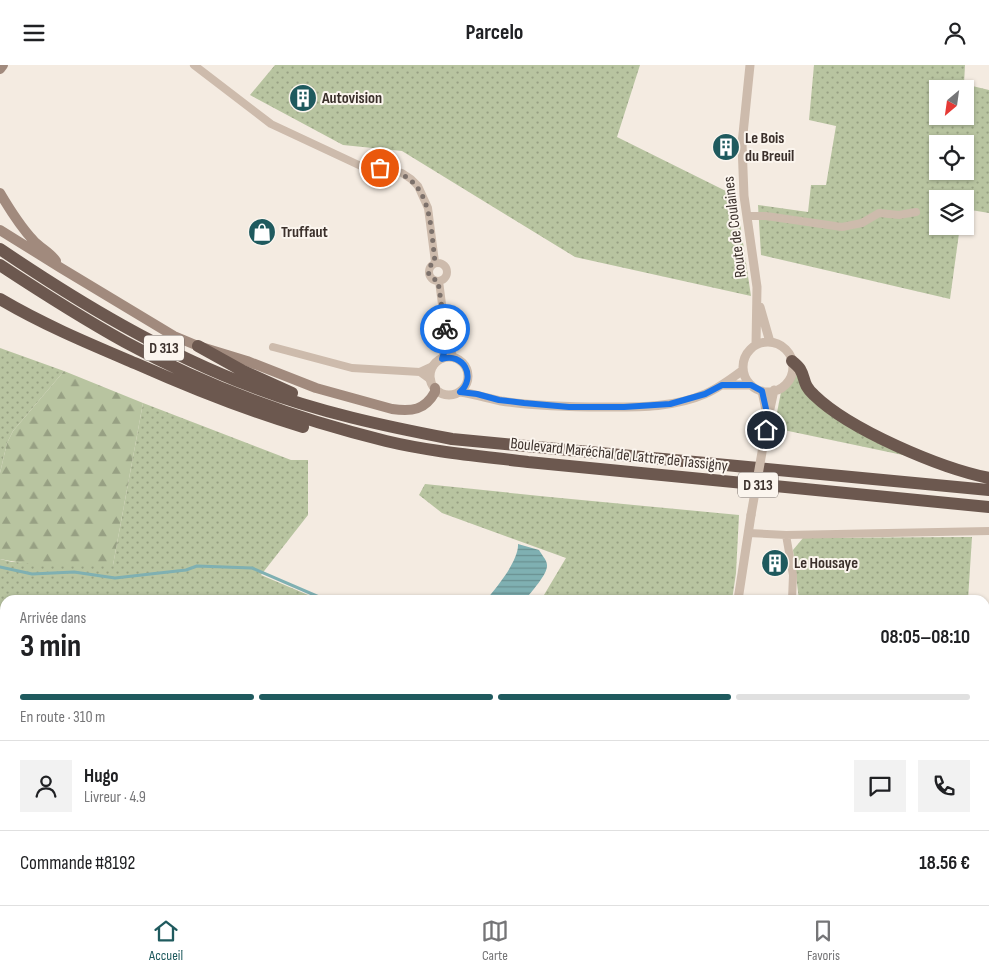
<!DOCTYPE html>
<html lang="fr">
<meta charset="utf-8">
<style>
:root{--surface:#fff;--page:#f2f2f2;--text:#202124;--muted:#757577;--line:#e0e0e0;--accent:#1f5a5e}
body{margin:0;font-family:"Sofia Sans Condensed",sans-serif;background:var(--page);color:var(--text);height:100vh;display:flex;flex-direction:column;font-size:19px;white-space:nowrap}
*{box-sizing:border-box;margin:0}
p{font-size:16px;color:var(--muted)}
.icon{flex:none;width:28px;height:28px;fill:none;stroke:currentColor;stroke-width:2;stroke-linecap:round;stroke-linejoin:round}
.map{position:relative;flex:1;overflow:hidden}
.drawer{position:absolute;left:0px;top:530px;width:990px;height:310px;display:flex;flex-direction:column;background:var(--surface);border-radius:15px 15px 0 0;box-shadow:0 1px 4px #0004}
.drawer>*{flex:none}
.needle{width:32px;rotate:209deg}
.buttons{position:absolute;left:929px;top:15px;display:grid;gap:10px}
.buttons a{display:grid;place-items:center;width:45px;height:45px;border-radius:0px;background:var(--surface);box-shadow:0 1px 4px #0004;font-size:25px}
.pin{position:absolute;display:grid;place-items:center;width:42px;height:42px;color:#fff;margin:-21px;border:2px solid #fff;border-radius:50%;box-shadow:0 1px 5px #0007}
.courier{position:absolute;display:grid;place-items:center;width:50px;height:50px;margin:-25px;border:4px solid #1a73e8;border-radius:50%;background:#fff;color:#222;box-shadow:0 1px 6px #0007}
.overview em{font-style:normal;font-weight:700}
.overview div{display:flex;flex-direction:column-reverse}
.overview{display:flex;align-items:center;justify-content:space-between;height:85px;padding:0 20px}
h1{font-size:32px;font-weight:700;line-height:38px}
.bar{display:grid;grid-template-columns:repeat(4,1fr);gap:8px 5px;align-content:center;height:60px;padding:0 20px}
.bar i{height:6px;border-radius:4px;background:var(--line)}
.bar .current{background:var(--accent)}
.bar p{grid-column:span 4}
.line{display:flex;align-items:center;gap:12px;padding:0 20px;border-top:1px solid var(--line)}
.line div{flex:1}
.round{display:grid;place-items:center;flex:none;width:52px;height:52px;border-radius:0px;background:var(--page)}
header{display:flex;justify-content:space-between;align-items:center;height:65px;padding:0 20px;background:var(--surface);font-size:22px;font-weight:700}
.menu{display:flex;justify-content:space-around;align-items:center;height:70px;border-top:1px solid var(--line);background:var(--surface);font-size:14px;color:var(--muted)}
.menu a{display:grid;justify-items:center;gap:2px}
.menu .current{color:var(--accent)}
.map>svg:first-child{display:block}
</style>
<header><svg class="icon" aria-label="menu" viewBox="0 0 24 24"><path d="M4 6h16M4 12h16M4 18h16"/></svg>Parcelo<svg class="icon" aria-label="person" viewBox="0 0 24 24"><circle cx="12" cy="8" r="4"/><path d="M4 21q1-7 8-7t8 7"/></svg></header>
<div class="map">
<svg width="989" height="840" viewBox="0 0 989 840">
<defs>
<pattern id="grass-dots" width="8" height="8" patternUnits="userSpaceOnUse" patternTransform="scale(1.25)"><rect width="8" height="8" fill="#b8c4a0"/><path d="M2 2h.1M6 6h.1" fill="none" stroke="#97a083" stroke-width="1.8" stroke-linecap="round"/></pattern>
<pattern id="forest-firs" width="22" height="20" patternUnits="userSpaceOnUse" patternTransform="scale(1.25)"><rect width="22" height="20" fill="#b8c4a0"/><path d="M5 1l3.5 6h-7zM16 11l3.5 6h-7z" fill="#97a083"/></pattern>
<pattern id="water-rules" width="6" height="5" patternUnits="userSpaceOnUse" patternTransform="scale(1.25)"><rect width="6" height="5" fill="#7fb0b2"/><path d="M0 2.5h6" fill="none" stroke="#699091"/></pattern>
</defs>
<rect width="100%" height="100%" fill="#f4ebe1"/>
<!-- grass -->
<path fill="url(#grass-dots)" fill-rule="evenodd" d="M 275,0 L 640,0 L 617,72 L 736,131 L 751,231 L 575,192 L 402,86 L 343,80 L 250,30 Z
M 814,0 L 965,0 L 964,19 L 989,25 L 989,148 L 965,144 L 965,134 L 938,134 L 938,161 L 960,161 L 950,234 L 761,190 L 758,140 L 808,147 L 811,120 L 826,120 L 836,61 L 809,55 ZM 938,24 L 965,24 L 965,51 L 938,51 ZM 938,79 L 965,79 L 965,106 L 938,106 Z
M 0,283 L 64,306 L 13,366 L 7,378 L 0,408 Z
M 795,303 L 800,319 L 917,393 L 774,363 L 781,327 C 790,322 794,313 795,303 Z
M 143,338 L 291,395 L 308,395 L 308,450 L 261,510 L 320,535 L 5,535 L 5,608 L 0,606 L 0,494 L 12,497 L 113,500 Z
M 425,419 L 550,432 L 739,450 L 736,508 L 732,535 L 541,535 L 566,493 L 442,448 L 419,430 Z
M 972,472 L 968,535 L 799,535 L 793,485 L 803,473 Z
M 985,571 L 989,571 L 989,715 L 985,714 Z
M 372,835 L 667,835 L 665,840 L 371,840 Z"/>
<!-- forest -->
<path fill="url(#forest-firs)" d="M 64,306 L 143,338 L 113,500 C 76,501 36,502 0,494 L 0,408 L 7,378 L 13,366 Z"/>
<!-- water -->
<path fill="url(#water-rules)" d="M 518,479 L 539,485 C 541,489 547,495 547,500 C 548,509 531,527 525,535 L 486,535 C 496,523 519,496 518,479 Z"/>
<g fill="none" stroke-linecap="round" stroke-linejoin="round">
<!-- stream -->
<path stroke="#7fb0b2" stroke-width="3" d="M 0,502 L 32,509 L 74,507 L 115,513 L 186,505 L 197,501 L 252,503 L 326,535
M 513,835 L 524,840"/>
<!-- minor -->
<path stroke="#cdbbac" stroke-width="8" d="M 194,0 L 271,59 L 363,102 L 388,104 L 402,108 L 411,114 L 418,121 L 428,143 L 435,197
M 747,151 L 766,151 L 842,162 L 862,158 L 879,148 L 899,150 L 916,147
M429 207a9 9 0 1 1 18 0a9 9 0 1 1-18 0Z
M 439,216 L 447,278 L 454,293
M 273,282 L 352,303 L 420,307 L 433,301
M 442,294 L 447,278
M 420,307 L 431,315
M 748,468 L 786,470 L 793,510 L 792,535
M 786,470 L 989,466
M 985,790 L 989,791
M 692,840 L 695,835
M 879,840 L 882,835"/>
<!-- tertiary -->
<path stroke="#cdbbac" stroke-width="9" d="M 750,0 L 742,79 L 744,131 L 757,222 L 756,280
M 760,242 L 770,277
M743 302a25 25 0 1 1 50 0a25 25 0 1 1-50 0Z
M430 311a19 19 0 1 1 38 0a19 19 0 1 1-38 0Z
M 722,320 L 751,320
M 762,326 L 767,350
M 460,327 C 474,329 487,333 501,336 C 535,341 569,342 603,342 C 637,342 673,343 705,329 C 719,323 731,314 743,305
M 768,353 L 774,325
M 738,535 L 751,450
M 672,840 L 673,835"/>
<!-- secondary -->
<path stroke="#a18a7d" stroke-width="10" d="M 0,4 L 3,0
M 0,128 C 10,145 20,161 33,175 C 40,183 50,187 56,196
M 0,165 L 61,203 L 174,271 L 198,281 L 247,296 L 316,323 L 392,344 C 412,347 425,345 435,327 L 435,323"/>
<!-- trunk -->
<path stroke="#6c584f" stroke-width="12" d="M 0,184 C 80,238 163,288 253,322 C 318,347 384,361 452,374 L 989,425
M 0,200 C 41,227 82,253 125,277 C 207,322 296,354 386,376 C 432,387 480,391 528,397 L 989,442
M 0,234 C 44,260 90,279 137,299 C 191,323 246,345 303,362
M 198,281 L 243,306 L 292,328
M 792,296 C 794,298 798,301 800,304 C 806,314 802,319 814,330 C 850,365 940,403 989,413"/>
<!-- tertiary-bridge -->
<path stroke="#cdbbac" stroke-width="9" d="M 751,450 L 768,353"/>
</g>
<g fill="none" stroke-linecap="round" stroke-linejoin="round">
<!-- done -->
<path stroke="#7c716b" stroke-width="5" stroke-dasharray="0 9" d="M 380,103 C 432,109 430,157 435,197 C 428,201 427,206 430,212 L 438,216 L 445,264"/>
<!-- route -->
<path stroke="#1a73e8" stroke-width="6" d="M 445,264 L 447,278 L 442,294 C 463,287 477,312 460,327 L 477,329 L 499,335 L 524,338 L 569,342 L 624,342 L 670,339 L 705,329 L 722,320 L 751,320 L 762,326 L 768,353 L 766,365"/>
</g>
<!-- icons -->
<defs>
<g id="building-disc" transform="scale(1.4375)"><circle r="9.5" fill="#1f5a5e" stroke="#fbf5ee"/><path d="M-4-6H4V6H1V3H-1V6H-4ZM-2.5-4.3h1.7v1.8h-1.7ZM.8-4.3h1.7v1.8H.8ZM-2.5-1h1.7V.8h-1.7ZM.8-1h1.7V.8H.8Z" fill="#fff"/></g>
<g id="shop-disc" transform="scale(1.4375)"><circle r="9.5" fill="#1f5a5e" stroke="#fbf5ee"/><path d="M-5-2.5h2.3a2.7 3.5 0 0 1 5.4 0H5L5.5 6h-11ZM-1.5-2.5h3a1.5 2.3 0 0 0-3 0Z" fill="#fff"/></g>
</defs>
<g fill-rule="evenodd">
<use href="#building-disc" x="303" y="33"/>
<use href="#building-disc" x="726" y="82"/>
<use href="#shop-disc" x="262" y="167"/>
<use href="#building-disc" x="775" y="498"/>
</g>
<g text-anchor="middle" dominant-baseline="central" stroke-width="4" stroke-linejoin="round" paint-order="stroke">
<!-- shield labels -->
<g fill="#fbf5ee" stroke="#756b66" stroke-width="1">
<rect x="144" y="270.5" width="40" height="25" rx="4"/>
<rect x="738" y="407.5" width="40" height="25" rx="4"/>
</g>
<g font-size="15" font-weight="bold" fill="#3b302b">
<text x="164" y="283">D 313</text>
<text x="758" y="420">D 313</text>
</g>
<!-- poi labels -->
<g font-size="16" font-weight="bold" fill="#3b302b" stroke="#fbf5ee" text-anchor="start">
<text x="322" y="33">Autovision</text>
<text x="745" y="73">Le Bois<tspan x="745" dy="18">du Breuil</tspan></text>
<text x="281" y="167">Truffaut</text>
<text x="794" y="498">Le Housaye</text>
</g>
<!-- street labels -->
<g font-size="16" fill="#3b302b" stroke="#fbf5ee">
<text transform="translate(735 162) rotate(-97)">Route de Coulaines</text>
<text transform="translate(619 390) rotate(6)">Boulevard Maréchal de Lattre de Tassigny</text>
</g>
</g>
</svg>
<div class="buttons">
<a><svg class="needle" viewBox="-14 -14 28 28"><path d="M0-13l5 13h-10z" fill="#e53935"/><path d="M0 13l5-13h-10z" fill="#757577"/></svg></a>
<a><svg class="icon" aria-label="locate" viewBox="0 0 24 24"><circle cx="12" cy="12" r="6"/><path d="M12 2v4M12 18v4M2 12h4M18 12h4"/></svg></a>
<a><svg class="icon" aria-label="layers" viewBox="0 0 24 24"><path d="M12 4l9 5-9 5-9-5zM3 14l9 5 9-5"/></svg></a>
</div>
<div class="pin" style="left:380px;top:103px;background:#ea580c"><svg class="icon" aria-label="bag" viewBox="0 0 24 24"><path d="M5 8h14l-1 12H6zM9 8a3 3 0 0 1 6 0"/></svg></div>
<div class="pin" style="left:766px;top:365px;background:#1f2937"><svg class="icon" aria-label="home" viewBox="0 0 24 24"><path d="M3 11l9-7 9 7M6 9v11h12V9"/></svg></div>
<div class="courier" style="left:445px;top:264px"><svg class="icon" aria-label="bike" viewBox="0 0 24 24"><circle cx="6" cy="16" r="4"/><circle cx="18" cy="16" r="4"/><path d="M6 16l4-8h5l3 8M10 8l3 8H6M13 5h3"/></svg></div>
<section class="drawer">
<div class="overview"><div><h1>3 min</h1><p>Arrivée dans</p></div><em>08:05–08:10</em></div>
<div class="bar"><i class="current"></i><i class="current"></i><i class="current"></i><i></i><p>En route · 310 m</p></div>
<div class="line" style="height:90px"><a class="round"><svg class="icon" aria-label="person" viewBox="0 0 24 24"><circle cx="12" cy="8" r="4"/><path d="M4 21q1-7 8-7t8 7"/></svg></a><div><b>Hugo</b><p>Livreur · 4.9</p></div><a class="round"><svg class="icon" aria-label="chat" viewBox="0 0 24 24"><path d="M4 5h16v11H9l-5 4z"/></svg></a><a class="round"><svg class="icon" aria-label="phone" viewBox="0 0 24 24"><path d="M5 4h4l2 5-3 2q2 4 5 5l2-3 5 2v4C11 20 4 13 5 4z"/></svg></a></div>
<div class="line" style="height:65px"><div>Commande #8192</div><b>18.56 €</b></div>
</section>
</div>
<nav class="menu">
<a class="current"><svg class="icon" aria-label="home" viewBox="0 0 24 24"><path d="M3 11l9-7 9 7M6 9v11h12V9"/></svg>Accueil</a>
<a><svg class="icon" aria-label="map" viewBox="0 0 24 24"><path d="M3 6l6-2 6 2 6-2v14l-6 2-6-2-6 2zM9 4v14M15 6v14"/></svg>Carte</a>
<a><svg class="icon" aria-label="saved" viewBox="0 0 24 24"><path d="M7 4h10v16l-5-4-5 4z"/></svg>Favoris</a>
</nav>
